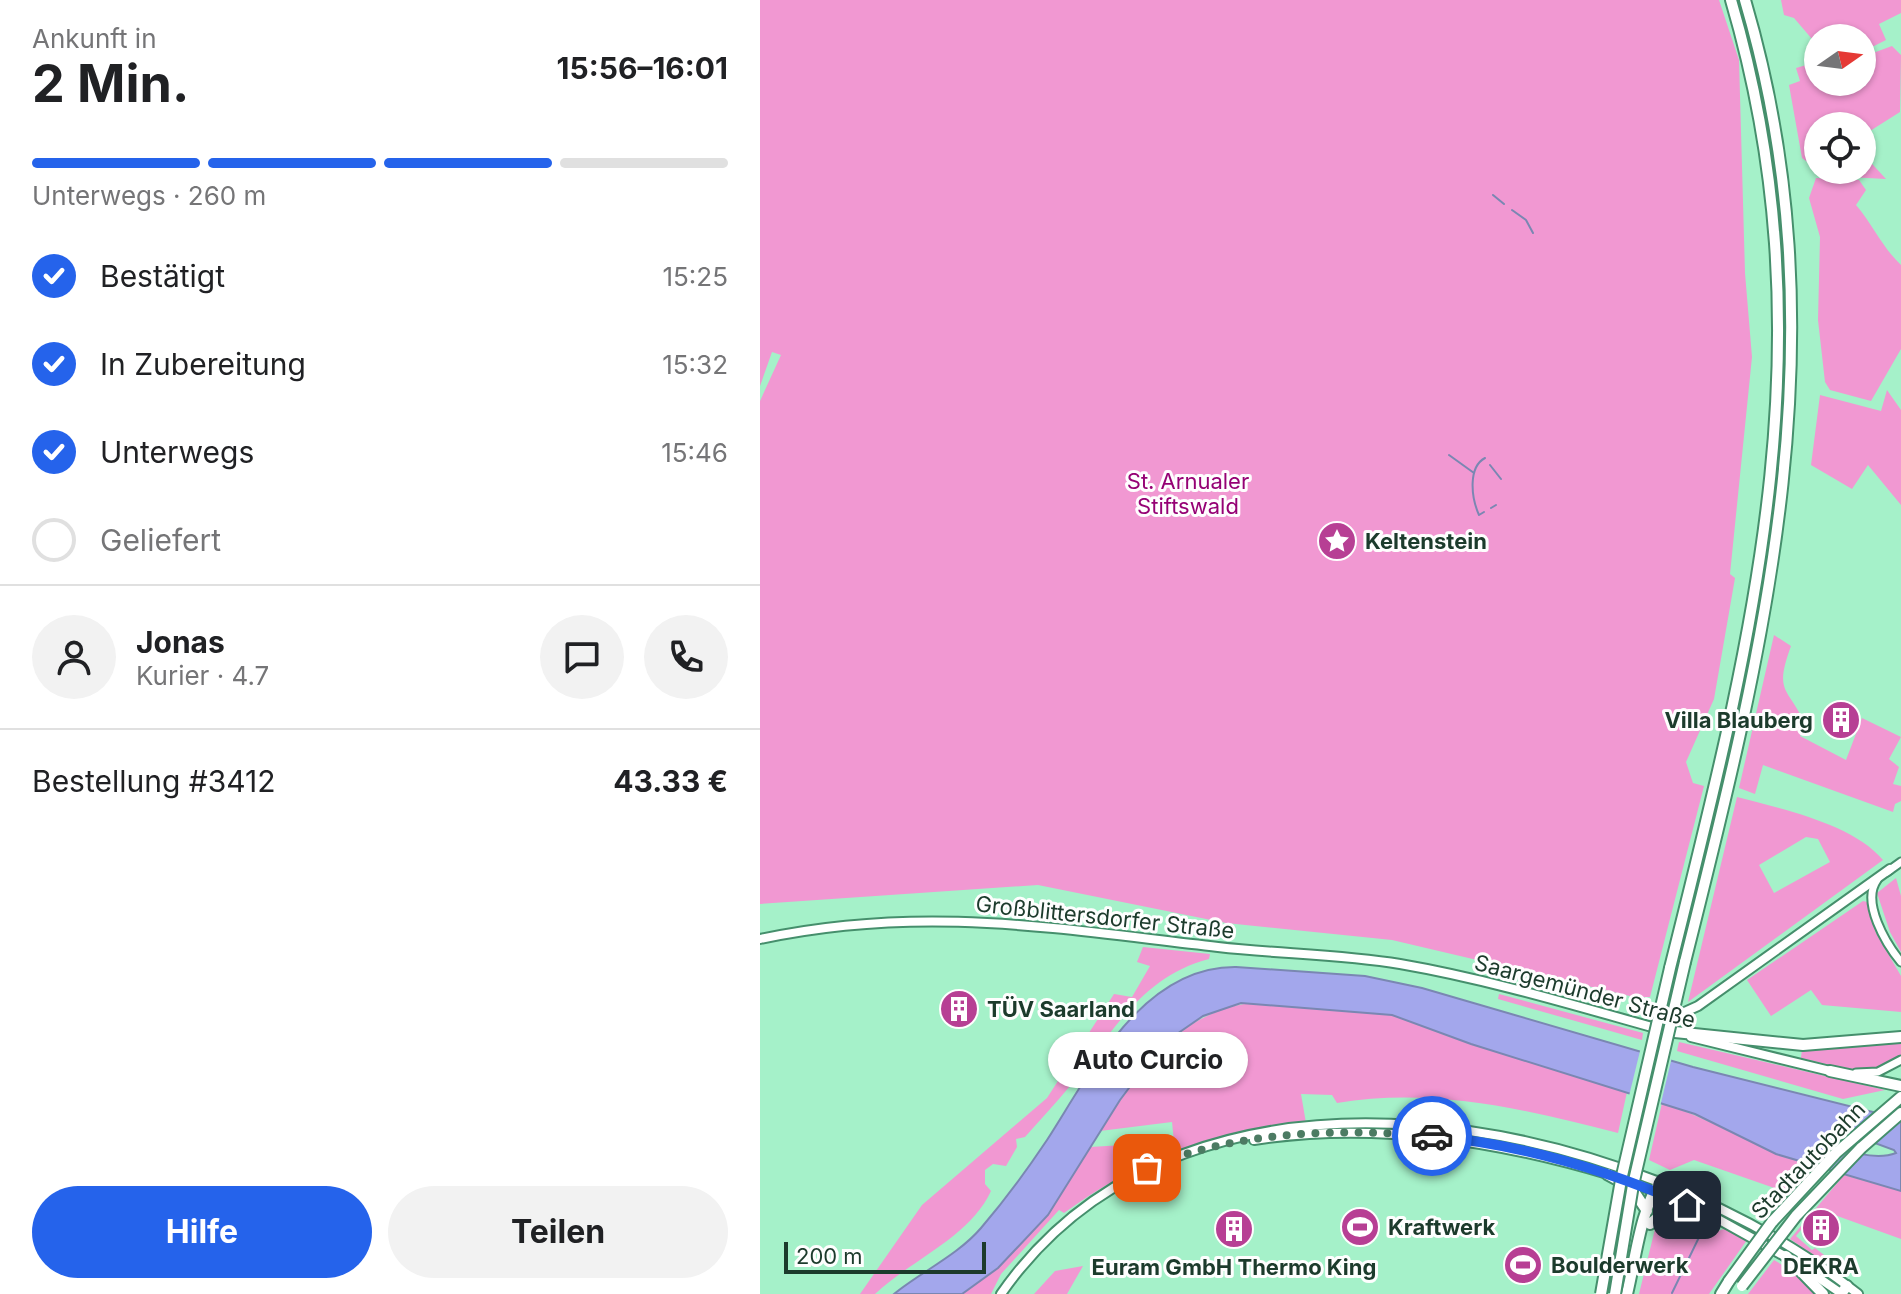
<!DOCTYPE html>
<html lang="de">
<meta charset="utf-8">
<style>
:root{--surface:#fff;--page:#f2f2f2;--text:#202124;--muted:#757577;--line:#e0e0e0;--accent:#2563eb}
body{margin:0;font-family:Inter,sans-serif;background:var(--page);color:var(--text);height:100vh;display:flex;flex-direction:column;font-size:30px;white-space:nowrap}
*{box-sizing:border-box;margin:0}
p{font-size:26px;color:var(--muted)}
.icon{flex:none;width:44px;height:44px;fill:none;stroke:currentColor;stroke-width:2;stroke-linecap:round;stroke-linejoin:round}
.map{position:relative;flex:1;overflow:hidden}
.details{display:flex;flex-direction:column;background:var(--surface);width:760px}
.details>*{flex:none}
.needle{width:52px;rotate:76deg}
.fabs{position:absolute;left:1044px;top:24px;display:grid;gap:16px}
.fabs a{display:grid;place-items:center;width:72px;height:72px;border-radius:50%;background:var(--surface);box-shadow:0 2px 6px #0004;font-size:40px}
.scale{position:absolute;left:24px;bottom:20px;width:202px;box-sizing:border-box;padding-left:8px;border:4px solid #1c3b2c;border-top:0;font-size:22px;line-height:28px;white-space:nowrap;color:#1c3b2c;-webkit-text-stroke:6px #fefefe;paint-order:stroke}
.pin{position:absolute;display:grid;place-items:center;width:68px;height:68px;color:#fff;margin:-34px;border-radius:16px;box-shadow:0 4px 12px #0006}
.courier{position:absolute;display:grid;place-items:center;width:80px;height:80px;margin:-40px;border:6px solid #2563eb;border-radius:50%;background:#fff;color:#222;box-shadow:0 2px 10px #0007}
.bubble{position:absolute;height:56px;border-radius:28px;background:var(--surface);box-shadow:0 2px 6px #0004;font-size:26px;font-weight:700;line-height:56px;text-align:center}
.summary em{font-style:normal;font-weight:700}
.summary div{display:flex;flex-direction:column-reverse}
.summary{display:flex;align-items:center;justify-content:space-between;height:136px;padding:0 32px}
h1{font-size:52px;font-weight:700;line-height:60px}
.bar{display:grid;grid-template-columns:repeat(4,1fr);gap:12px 8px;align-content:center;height:96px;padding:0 32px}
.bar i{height:10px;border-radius:6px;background:var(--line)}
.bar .current{background:var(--accent)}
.bar p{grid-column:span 4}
.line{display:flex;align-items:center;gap:20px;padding:0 32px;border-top:2px solid var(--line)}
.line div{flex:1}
.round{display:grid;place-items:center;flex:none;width:84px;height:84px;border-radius:42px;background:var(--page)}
ol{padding:0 32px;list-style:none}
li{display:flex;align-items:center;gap:24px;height:88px}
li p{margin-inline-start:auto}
li .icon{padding:8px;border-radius:50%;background:var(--accent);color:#fff;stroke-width:4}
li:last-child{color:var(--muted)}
li i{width:44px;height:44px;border:4px solid var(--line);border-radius:50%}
.button{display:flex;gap:16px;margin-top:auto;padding:16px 32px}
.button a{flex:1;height:92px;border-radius:48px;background:var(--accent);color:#fff;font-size:32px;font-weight:700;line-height:92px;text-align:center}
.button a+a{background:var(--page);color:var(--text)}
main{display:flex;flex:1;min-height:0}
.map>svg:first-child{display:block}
</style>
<main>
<section class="details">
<div class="summary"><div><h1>2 Min.</h1><p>Ankunft in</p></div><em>15:56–16:01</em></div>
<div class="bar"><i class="current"></i><i class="current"></i><i class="current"></i><i></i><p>Unterwegs · 260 m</p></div>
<ol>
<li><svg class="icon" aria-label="check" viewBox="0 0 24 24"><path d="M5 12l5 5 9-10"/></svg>Bestätigt<p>15:25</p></li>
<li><svg class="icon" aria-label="check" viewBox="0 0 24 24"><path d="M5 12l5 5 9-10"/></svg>In Zubereitung<p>15:32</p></li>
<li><svg class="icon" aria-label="check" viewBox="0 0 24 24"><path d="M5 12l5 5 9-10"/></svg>Unterwegs<p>15:46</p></li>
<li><i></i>Geliefert</li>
</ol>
<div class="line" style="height:144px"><a class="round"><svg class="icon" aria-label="person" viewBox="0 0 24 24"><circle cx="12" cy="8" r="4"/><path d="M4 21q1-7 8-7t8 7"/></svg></a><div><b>Jonas</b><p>Kurier · 4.7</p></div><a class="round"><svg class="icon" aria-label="chat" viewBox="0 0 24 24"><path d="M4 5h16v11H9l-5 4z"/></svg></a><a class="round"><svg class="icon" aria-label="phone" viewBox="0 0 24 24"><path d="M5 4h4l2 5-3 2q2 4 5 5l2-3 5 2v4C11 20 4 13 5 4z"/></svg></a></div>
<div class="line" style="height:104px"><div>Bestellung #3412</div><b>43.33 €</b></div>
<div class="button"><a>Hilfe</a><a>Teilen</a></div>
</section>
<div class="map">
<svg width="1141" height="1294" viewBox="0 0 1141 1294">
<rect width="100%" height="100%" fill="#a5f1c9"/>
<!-- green -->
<path fill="#f198d2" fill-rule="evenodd" d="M 0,0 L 959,0 L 979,60 L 985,273 L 992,357 L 970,574 L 975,578 L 954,699 L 926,762 L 933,783 L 944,786 L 890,997 L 874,997 L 632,940 L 466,923 L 278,885 L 0,904 L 0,401 L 21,355 L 12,352 L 0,386 Z
M 1021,0 L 1141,0 L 1141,13 L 1119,24 L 1126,40 L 1102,52 L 1102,38 L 1058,38 L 1058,46 L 1034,18 L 1024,15 Z
M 1132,46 L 1141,55 L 1140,112 L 1102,136 L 1102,126 L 1058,126 L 1058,170 L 1042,158 L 1029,85 L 1040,81 L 1036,68 L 1053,63 L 1058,69 L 1058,82 L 1102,82 L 1102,57 Z
M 1102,153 L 1126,179 L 1070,176 L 1069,170 L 1102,170 Z
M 1056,178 L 1099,180 L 1106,190 L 1096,205 C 1113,225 1122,247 1141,265 L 1141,349 L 1111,401 L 1070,390 L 1065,382 L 1058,320 L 1060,237 L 1049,198 Z
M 1127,390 L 1141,410 L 1141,505 L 1108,465 L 1092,489 L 1051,465 L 1060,395 L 1121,411 Z
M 1014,635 L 1031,646 C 1013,695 1029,687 1046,726 L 1040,736 L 1086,760 L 1102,718 L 1141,737 L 1129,759 L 1139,767 L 1133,784 L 1141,786 L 1141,801 L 1135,804 L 1133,812 L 1003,765 L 995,794 L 979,788 Z
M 977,797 C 1022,809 1093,824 1123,860 L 928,1002 ZM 1046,837 L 1058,839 L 1070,862 L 1014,893 L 999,865 Z
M 1136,878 L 1141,896 L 1141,952 L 1130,932 L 1117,893 Z
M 1103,901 L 1107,902 L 1116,933 L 1141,976 L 1141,1012 L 1062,1005 L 1051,990 L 1011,1016 L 987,980 Z
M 383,947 L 450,954 L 449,959 C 380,977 351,1035 310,1086 C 296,1103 280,1120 265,1137 L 256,1139 L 257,1147 L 246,1166 L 233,1164 L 225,1170 L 225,1184 L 231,1191 C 210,1237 151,1260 115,1294 L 100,1294 L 162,1205 L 287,1098 L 354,994 L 372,997 L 390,966 L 377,962 Z
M 739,994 L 883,1033 L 882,1040 L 738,999 Z
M 504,1002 L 632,1015 L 690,1037 L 867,1092 L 858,1133 C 765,1109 673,1087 577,1103 L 572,1095 L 541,1094 L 546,1123 C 452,1135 381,1157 304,1213 L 299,1210 L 241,1274 L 231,1294 L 202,1294 C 258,1254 295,1205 330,1147 L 414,1142 L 412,1122 L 340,1131 C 381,1069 422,1005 504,1002 Z
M 919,1042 L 1125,1090 L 1083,1099 L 917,1051 Z
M 1141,1042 L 1141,1056 C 1113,1081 1073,1065 1041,1058 L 1042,1049 Z
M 902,1103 C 953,1120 999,1148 1050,1166 L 1026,1192 L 934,1160 L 910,1170 L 889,1160 Z
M 1084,1175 L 1141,1191 L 1141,1239 L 1058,1209 L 1036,1236 L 1052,1250 L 1055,1248 L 1085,1271 L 1078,1272 L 1030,1239 Z
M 927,1209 L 952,1233 L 964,1229 L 987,1240 L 949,1294 L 879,1294 L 896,1225 L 908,1212 Z
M 1014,1260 L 1044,1278 L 1058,1294 L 988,1294 Z
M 323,1266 L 307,1294 L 274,1294 L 295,1271 Z"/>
<!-- water -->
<path fill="#a3a7ec" stroke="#7a87b2" stroke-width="2" fill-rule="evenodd" d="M 476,967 L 605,976 L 662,988 L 933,1067 L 1141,1119 L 1141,1191 L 1016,1154 L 935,1114 L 711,1044 L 632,1015 L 481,1003 L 443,1016 L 414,1036 L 393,1056 L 360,1100 L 288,1215 L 238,1268 L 202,1294 L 134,1294 C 161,1272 198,1255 221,1228 C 245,1200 267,1170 287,1140 C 331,1072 382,966 476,967 ZM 1085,1132 L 1134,1150 L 1136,1153 C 1118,1160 1080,1153 1067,1139 L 1067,1135 Z"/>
<!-- pier -->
<path fill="#a5f1c9" d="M 881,1047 L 912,1057 L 900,1107 L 869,1096 Z"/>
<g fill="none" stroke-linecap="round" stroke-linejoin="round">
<!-- stream -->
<path stroke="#7a87b2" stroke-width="2" d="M 733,195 L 744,204
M 752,210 L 766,220 L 773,233
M 689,455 L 714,473
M 730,465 L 741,479
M 731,508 L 736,505
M 724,512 L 719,515 C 711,497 708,467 725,458
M 912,1293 L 944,1227"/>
<!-- minor casing -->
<g stroke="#458f6c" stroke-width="11">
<path id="minor" d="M 1127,872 L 1141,862
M 1117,880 C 1101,902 1126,944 1141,962
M 1096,1073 L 1118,1072 L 1141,1060"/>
</g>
<!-- major casing -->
<g stroke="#458f6c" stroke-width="12">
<path id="major" d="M 0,939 C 164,904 296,929 458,947 C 519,954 580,954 640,964 C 727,979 813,1005 899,1029
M 907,1020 L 938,1006 L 1130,869
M 931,1037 L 1070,1071
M 494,1140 C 614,1121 735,1140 851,1175
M 868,1180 L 956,1218 L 1028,1258
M 1040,1265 L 1082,1294
M 241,1294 C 431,1021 874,1117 1098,1294"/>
</g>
<!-- highway casing -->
<g stroke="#458f6c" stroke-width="14">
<path id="highway" d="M 925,962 C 1007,637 1083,332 985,0
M 910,968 C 993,635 1071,341 971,0
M 905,1031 L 1043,1045 L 1141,1037
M 1070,1071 L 1141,1086
M 1101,1148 L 1141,1113
M 847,1174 L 871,1187 L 887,1211
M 1012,1222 L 1076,1153 L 1141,1097
M 890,1224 L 906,1210 L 927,1205
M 1026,1256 L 1063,1294
M 867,1294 C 875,1262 881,1206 901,1181
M 961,1294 L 969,1281
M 1081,1294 L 1087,1286"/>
</g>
<!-- minor -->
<use href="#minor" stroke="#fff" stroke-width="7"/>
<!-- major -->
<use href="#major" stroke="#fff" stroke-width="8"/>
<!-- highway -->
<use href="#highway" stroke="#fff" stroke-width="10"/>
<!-- highway-bridge casing -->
<g stroke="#458f6c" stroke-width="14" stroke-linecap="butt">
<path id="highway-bridge" d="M 969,1281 L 1012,1222
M 982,1286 L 1036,1216 L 1101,1148
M 841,1294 L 861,1180 L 910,968
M 855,1294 L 873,1185 L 925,962"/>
</g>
<!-- highway-bridge -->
<use href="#highway-bridge" stroke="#fff" stroke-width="10"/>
</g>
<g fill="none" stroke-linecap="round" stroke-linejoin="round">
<!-- done -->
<path stroke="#4c7b63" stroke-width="8" stroke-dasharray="0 14.4" d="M 387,1168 C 476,1131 577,1128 672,1136"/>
<!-- route -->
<path stroke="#2563eb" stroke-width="10" d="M 672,1136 C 759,1144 847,1170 927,1205"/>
</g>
<!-- icons -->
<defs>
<g id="sight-disc" transform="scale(2)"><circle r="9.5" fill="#b73f94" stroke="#fefefe"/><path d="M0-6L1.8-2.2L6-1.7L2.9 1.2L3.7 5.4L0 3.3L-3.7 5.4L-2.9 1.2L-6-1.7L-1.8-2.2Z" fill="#fff"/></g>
<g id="building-disc" transform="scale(2)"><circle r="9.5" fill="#b73f94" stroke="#fefefe"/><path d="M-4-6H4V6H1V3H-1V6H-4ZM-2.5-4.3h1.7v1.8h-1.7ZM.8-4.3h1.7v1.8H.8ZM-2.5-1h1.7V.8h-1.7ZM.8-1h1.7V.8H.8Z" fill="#fff"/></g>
<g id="stadium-disc" transform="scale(2)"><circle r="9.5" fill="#b73f94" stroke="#fefefe"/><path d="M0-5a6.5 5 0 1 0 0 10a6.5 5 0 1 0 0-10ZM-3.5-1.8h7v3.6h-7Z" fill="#fff"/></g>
</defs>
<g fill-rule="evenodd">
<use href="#sight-disc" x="577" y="541"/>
<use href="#building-disc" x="1081" y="720"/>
<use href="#building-disc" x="199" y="1009"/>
<use href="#stadium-disc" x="600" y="1227"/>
<use href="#building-disc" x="1061" y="1228"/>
<use href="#building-disc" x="474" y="1229"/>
<use href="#stadium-disc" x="763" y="1265"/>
</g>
<g text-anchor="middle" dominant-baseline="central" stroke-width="6" stroke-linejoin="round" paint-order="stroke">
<!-- park labels -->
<g font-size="22" fill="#950174" stroke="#fefefe">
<text x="428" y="481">St. Arnualer<tspan x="428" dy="25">Stiftswald</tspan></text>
</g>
<!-- poi labels -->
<g font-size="22" font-weight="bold" fill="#1c3b2c" stroke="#fefefe" text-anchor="start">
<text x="605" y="541">Keltenstein</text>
<text x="1053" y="720" text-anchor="end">Villa Blauberg</text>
<text x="227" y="1009">TÜV Saarland</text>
<text x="628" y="1227">Kraftwerk</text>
<text x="791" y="1265">Boulderwerk</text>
<text x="1061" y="1266" text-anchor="middle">DEKRA</text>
<text x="474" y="1267" text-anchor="middle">Euram GmbH Thermo King</text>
</g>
<!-- street labels -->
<g font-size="22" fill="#1c3b2c" stroke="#fefefe">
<text transform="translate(345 917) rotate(6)">Großblittersdorfer Straße</text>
<text transform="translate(825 991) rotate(15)">Saargemünder Straße</text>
<text transform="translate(1048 1160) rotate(-46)">Stadtautobahn</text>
</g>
</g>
</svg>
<div class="fabs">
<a><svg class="needle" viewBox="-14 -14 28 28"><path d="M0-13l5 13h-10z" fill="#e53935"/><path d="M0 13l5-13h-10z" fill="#757577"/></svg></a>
<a><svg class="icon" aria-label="locate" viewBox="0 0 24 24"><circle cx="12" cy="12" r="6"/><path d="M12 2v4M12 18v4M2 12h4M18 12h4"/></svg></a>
</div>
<div class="scale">200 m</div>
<div class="pin" style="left:387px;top:1168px;background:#ea580c"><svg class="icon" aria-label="bag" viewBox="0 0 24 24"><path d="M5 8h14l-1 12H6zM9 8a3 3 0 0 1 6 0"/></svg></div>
<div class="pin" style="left:927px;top:1205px;background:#1f2937"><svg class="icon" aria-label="home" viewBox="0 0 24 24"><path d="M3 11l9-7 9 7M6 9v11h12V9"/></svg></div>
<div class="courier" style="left:672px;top:1136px"><svg class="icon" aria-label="car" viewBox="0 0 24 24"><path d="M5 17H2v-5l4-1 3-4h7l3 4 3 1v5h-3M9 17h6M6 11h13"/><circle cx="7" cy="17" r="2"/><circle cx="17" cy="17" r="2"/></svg></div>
<div class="bubble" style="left:288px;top:1032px;width:200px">Auto Curcio</div>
</div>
</main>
